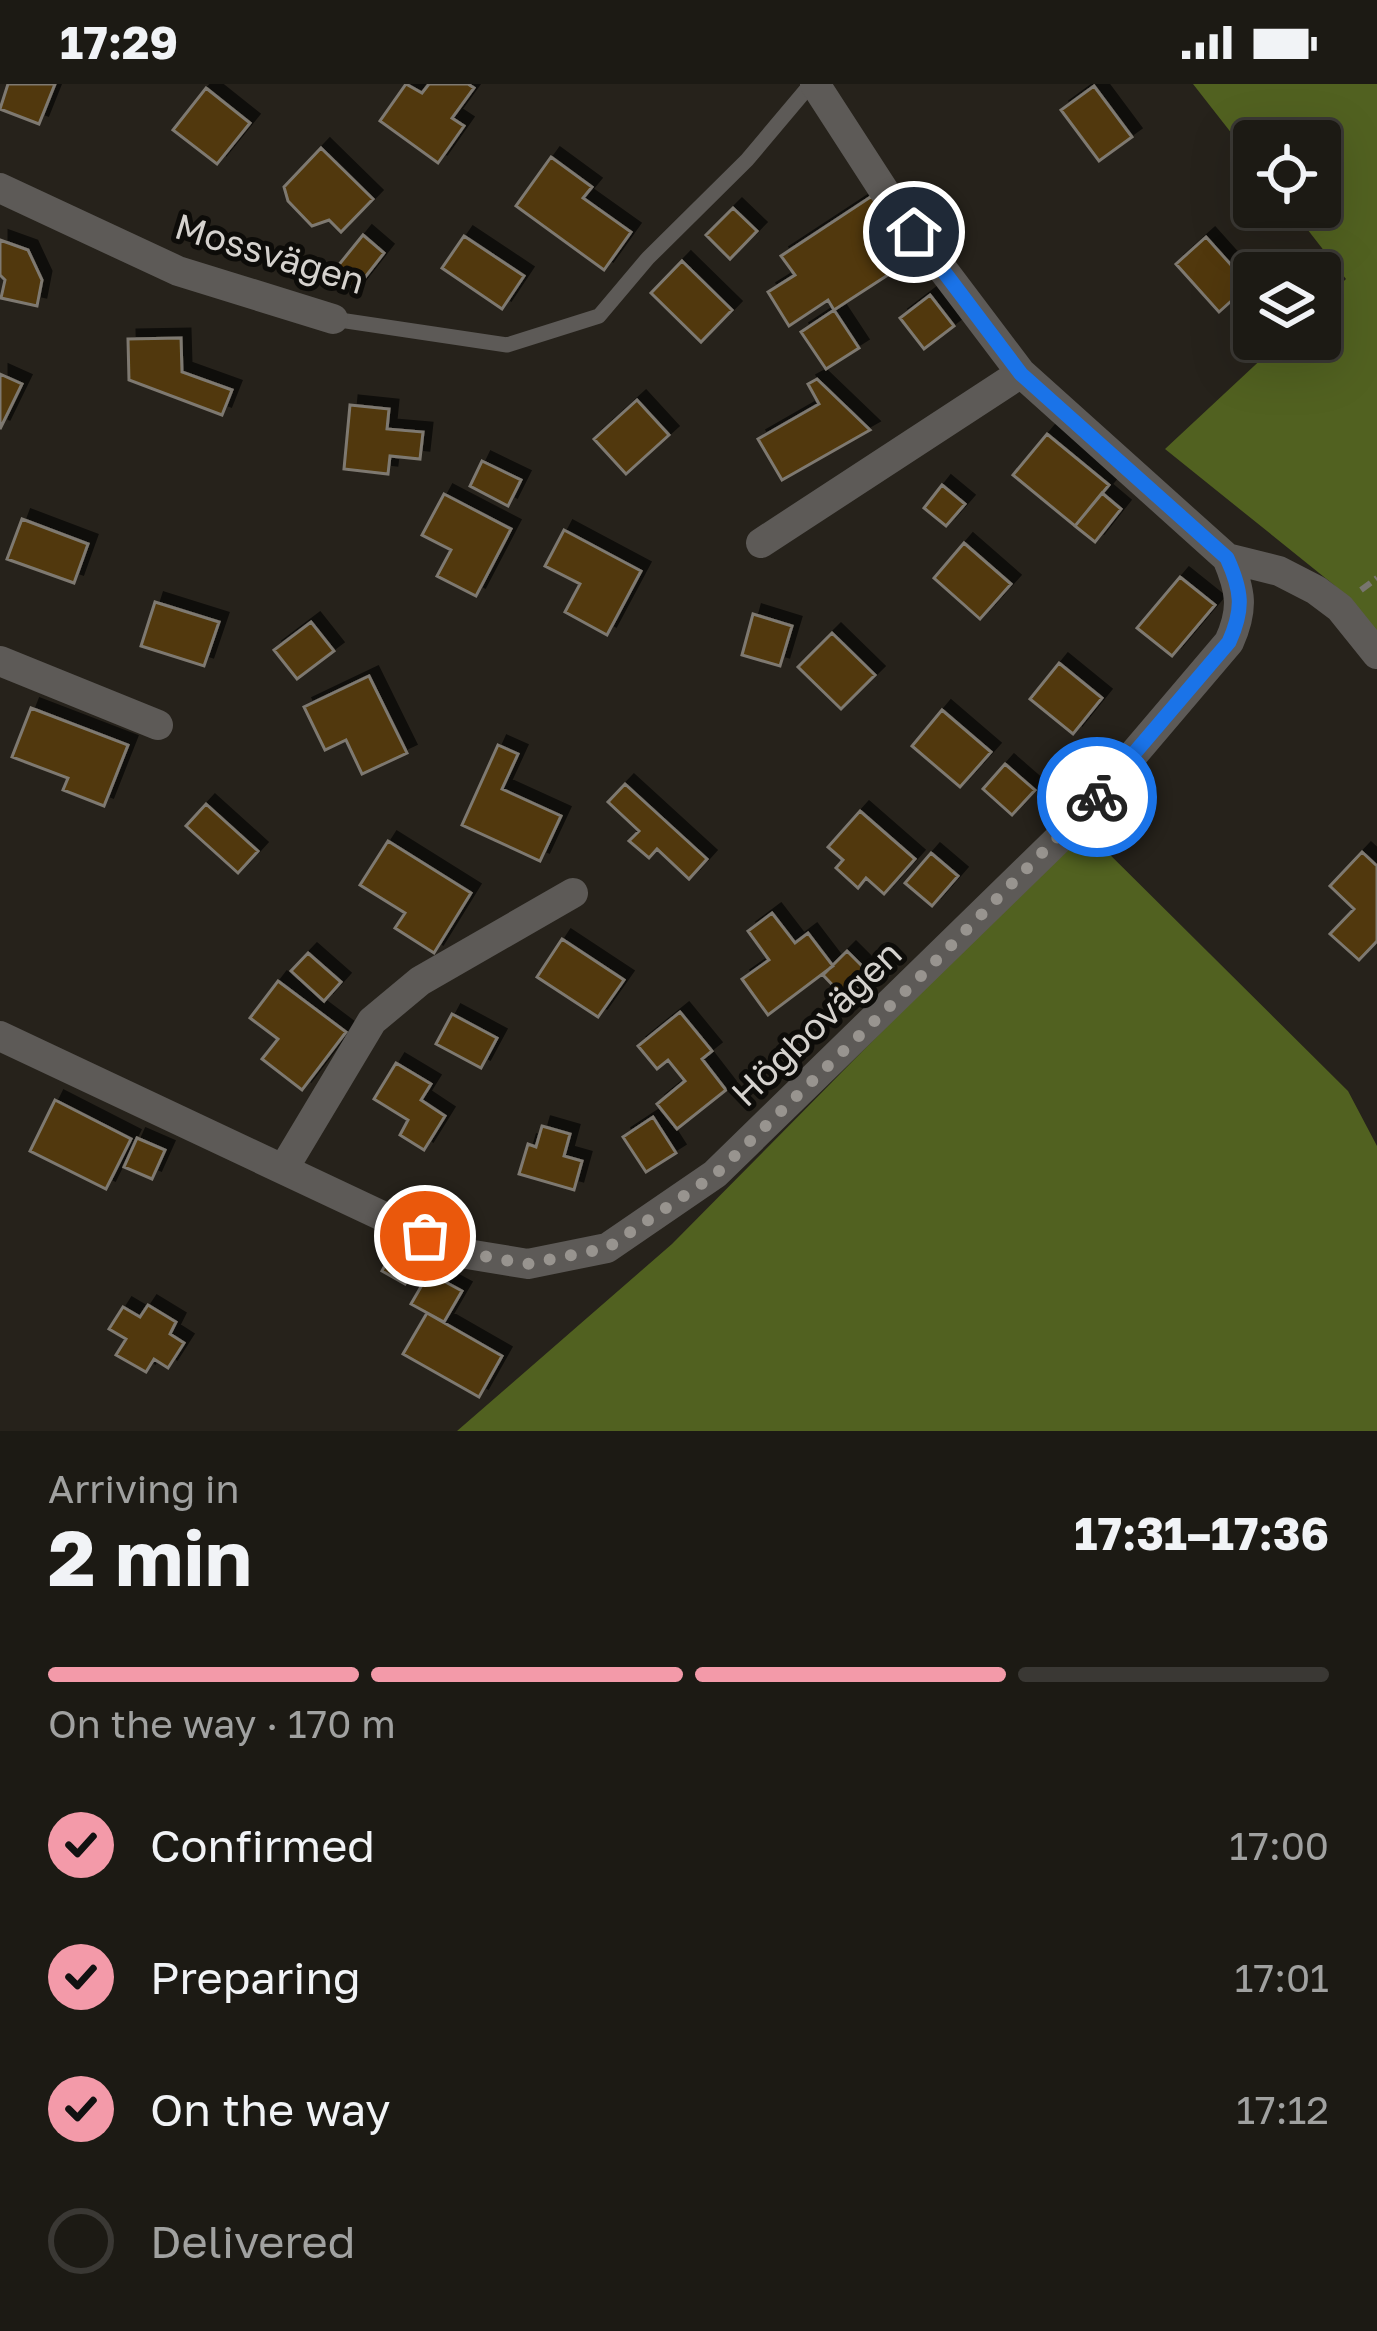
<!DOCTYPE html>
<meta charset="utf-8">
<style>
:root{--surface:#1c1a14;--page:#25231d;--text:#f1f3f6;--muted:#a0a1a0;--line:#3a3834;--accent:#f39aa9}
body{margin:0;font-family:"Golos Text",sans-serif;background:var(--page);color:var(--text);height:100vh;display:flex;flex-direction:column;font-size:45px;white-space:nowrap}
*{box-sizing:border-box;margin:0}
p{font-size:39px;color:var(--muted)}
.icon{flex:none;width:66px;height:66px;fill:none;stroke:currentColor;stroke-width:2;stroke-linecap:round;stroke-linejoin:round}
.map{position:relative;height:1347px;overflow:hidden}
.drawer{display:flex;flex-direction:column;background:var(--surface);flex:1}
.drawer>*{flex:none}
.buttons{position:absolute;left:1233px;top:36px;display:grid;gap:24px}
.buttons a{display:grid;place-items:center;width:108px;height:108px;border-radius:12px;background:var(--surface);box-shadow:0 12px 48px #0002,0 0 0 3px var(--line);font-size:60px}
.pin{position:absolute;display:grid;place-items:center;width:102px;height:102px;color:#fff;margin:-51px;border:6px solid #fff;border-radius:50%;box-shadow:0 3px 12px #0007}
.courier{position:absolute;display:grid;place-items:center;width:120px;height:120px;margin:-60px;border:9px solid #1a73e8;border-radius:50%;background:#fff;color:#222;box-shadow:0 3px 15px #0007}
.summary em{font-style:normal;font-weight:700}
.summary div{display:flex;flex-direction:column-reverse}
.summary{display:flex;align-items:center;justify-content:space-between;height:204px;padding:0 48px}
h1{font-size:78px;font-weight:700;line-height:90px}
.bar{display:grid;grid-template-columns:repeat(4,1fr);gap:18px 12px;align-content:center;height:144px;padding:0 48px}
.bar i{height:15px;border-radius:9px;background:var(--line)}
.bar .selected{background:var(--accent)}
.bar p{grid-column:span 4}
ol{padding:0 48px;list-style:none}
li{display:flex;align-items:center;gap:36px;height:132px}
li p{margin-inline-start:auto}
li .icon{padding:12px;border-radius:50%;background:var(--accent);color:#111;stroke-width:4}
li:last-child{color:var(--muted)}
li i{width:66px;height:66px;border:6px solid var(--line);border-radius:50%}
.status{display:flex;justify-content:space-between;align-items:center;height:84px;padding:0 60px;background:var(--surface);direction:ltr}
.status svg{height:33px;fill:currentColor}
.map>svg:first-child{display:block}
</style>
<div class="status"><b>17:29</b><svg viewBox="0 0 49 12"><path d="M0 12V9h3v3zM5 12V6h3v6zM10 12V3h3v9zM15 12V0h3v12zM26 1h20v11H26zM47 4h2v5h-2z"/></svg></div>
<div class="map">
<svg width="1377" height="1347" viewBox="0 0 1377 1347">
<defs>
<filter id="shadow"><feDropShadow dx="9" dy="-9" stdDeviation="0" flood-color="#0009"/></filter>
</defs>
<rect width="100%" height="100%" fill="#26221b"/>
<!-- forest -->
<path fill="#516120" d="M 1193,0 L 1377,0 L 1377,548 L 1334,501 L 1165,365 L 1283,255 L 1320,255 L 1320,220 L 1346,195 L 1290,123 L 1320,123 L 1320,57 L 1254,57 L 1254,78 Z
M 1083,744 L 1348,1007 L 1377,1062 L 1377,1347 L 457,1347 L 672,1160 Z"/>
<!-- building -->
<path fill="#513808" stroke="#7e7971" stroke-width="3" filter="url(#shadow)" d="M 8,0 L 55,0 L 39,40 L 0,25 Z
M 406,0 L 422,9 L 429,0 L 468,0 L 474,4 L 452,34 L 464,42 L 438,79 L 380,37 Z
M 1094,2 L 1132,53 L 1099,77 L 1061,26 Z
M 206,4 L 250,39 L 217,80 L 173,46 Z
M 321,64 L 373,115 L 341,148 L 329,136 L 312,142 L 288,117 L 284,103 Z
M 551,73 L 592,103 L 583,114 L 631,148 L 604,186 L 516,122 Z
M 872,112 L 914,174 L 834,226 L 828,216 L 789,242 L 768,208 L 795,191 L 781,172 Z
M 733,124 L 757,147 L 730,175 L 706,151 Z
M 363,151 L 384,169 L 355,206 L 333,188 Z
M 464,152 L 524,192 L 502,225 L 442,184 Z
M 1206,153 L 1249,201 L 1219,228 L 1176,180 Z
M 0,156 L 28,166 L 42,196 L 37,222 L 1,214 L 5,196 L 0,191 Z
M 682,177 L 732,226 L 701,258 L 651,209 Z
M 930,211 L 954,242 L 924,265 L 900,234 Z
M 834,226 L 859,264 L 826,285 L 801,248 Z
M 181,254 L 182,288 L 232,306 L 222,331 L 129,296 L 128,255 Z
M 0,290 L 22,300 L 0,345 Z
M 817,295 L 870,346 L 782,396 L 758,355 L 819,320 L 808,300 Z
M 637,316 L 669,351 L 626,390 L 594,355 Z
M 350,321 L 389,325 L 387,345 L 423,348 L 420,375 L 390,372 L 388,390 L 344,385 Z
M 1047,350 L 1109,401 L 1075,442 L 1013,391 Z
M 482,377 L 521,396 L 508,422 L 470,402 Z
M 942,401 L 965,420 L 946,442 L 924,424 Z
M 1102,409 L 1121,425 L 1095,458 L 1075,442 Z
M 444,410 L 511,445 L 476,512 L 437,492 L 451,466 L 422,451 Z
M 22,435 L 88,460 L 74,499 L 7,475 Z
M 564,446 L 641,487 L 607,551 L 565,528 L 580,500 L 545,482 Z
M 964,459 L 1011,500 L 980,535 L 934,494 Z
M 1180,493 L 1215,521 L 1172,572 L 1137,544 Z
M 155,518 L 219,538 L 204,582 L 141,562 Z
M 753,530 L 792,542 L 780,582 L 742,571 Z
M 311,538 L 334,567 L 297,595 L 274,566 Z
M 832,549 L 875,591 L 841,625 L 798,583 Z
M 1059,579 L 1102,614 L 1073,650 L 1030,615 Z
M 369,592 L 407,669 L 362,690 L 346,656 L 325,666 L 304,623 Z
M 31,624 L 128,661 L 104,722 L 63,706 L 68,694 L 12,673 Z
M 942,626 L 991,668 L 960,703 L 912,662 Z
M 498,661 L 518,670 L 502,705 L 561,732 L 540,777 L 462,741 Z
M 1005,680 L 1035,706 L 1012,731 L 983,705 Z
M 625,700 L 707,775 L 689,795 L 657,765 L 649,774 L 629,757 L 639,747 L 608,718 Z
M 206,720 L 258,767 L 238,789 L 186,742 Z
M 860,727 L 915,775 L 884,810 L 866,794 L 858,804 L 836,784 L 843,776 L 828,763 Z
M 388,757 L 471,809 L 434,869 L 395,844 L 405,829 L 360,801 Z
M 1362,768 L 1377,782 L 1377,857 L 1359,876 L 1330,850 L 1354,825 L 1330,802 Z
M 931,769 L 958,792 L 932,822 L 905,799 Z
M 772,829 L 795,859 L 808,849 L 833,882 L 768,931 L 742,895 L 769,876 L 748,847 Z
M 562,855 L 624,896 L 598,933 L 537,893 Z
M 847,867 L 870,890 L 846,915 L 823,891 Z
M 308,869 L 341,898 L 324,917 L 291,887 Z
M 278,897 L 346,948 L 302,1006 L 262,975 L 278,955 L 250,934 Z
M 680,928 L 712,967 L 702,975 L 726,1006 L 677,1045 L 657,1020 L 685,997 L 668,976 L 657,985 L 638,962 Z
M 452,930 L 497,954 L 481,984 L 436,960 Z
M 396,979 L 431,1000 L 421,1016 L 445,1032 L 424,1066 L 400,1051 L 408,1036 L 374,1015 Z
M 55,1016 L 131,1055 L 106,1105 L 30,1067 Z
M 653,1033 L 676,1069 L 646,1088 L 623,1053 Z
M 542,1042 L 570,1050 L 564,1072 L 582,1077 L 574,1106 L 519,1090 L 528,1060 L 536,1063 Z
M 137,1054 L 165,1066 L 152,1095 L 124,1083 Z
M 398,1157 L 422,1170 L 405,1200 L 382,1187 Z
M 429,1189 L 462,1207 L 444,1238 L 411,1220 Z
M 148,1221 L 176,1238 L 170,1250 L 184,1259 L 168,1284 L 154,1275 L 146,1288 L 116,1271 L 126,1255 L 109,1245 L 123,1223 L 140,1233 Z
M 427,1229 L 502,1272 L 479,1313 L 403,1270 Z"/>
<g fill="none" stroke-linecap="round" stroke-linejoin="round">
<!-- path -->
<path stroke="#78756f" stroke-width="6" stroke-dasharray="12 6" stroke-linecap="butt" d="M 1361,506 L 1377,494"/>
<!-- lane -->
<path stroke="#5d5a57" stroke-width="15" d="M 333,235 L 507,261 L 599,232 L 648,174 L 747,76 L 811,0"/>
<!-- street -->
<path stroke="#5d5a57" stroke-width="30" d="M 815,0 L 888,113 L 1021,289 L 1227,474 L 1279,487 L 1316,506 L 1340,524 L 1377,570
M 0,104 L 178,187 L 333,235
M 761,459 L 1021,289
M 0,577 L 158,641
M 0,952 L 461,1169 L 528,1180 L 607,1164 L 715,1090 L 1076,738 L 1229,558 C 1244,525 1241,507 1227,474
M 284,1084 L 372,937 L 420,897 L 573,809"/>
</g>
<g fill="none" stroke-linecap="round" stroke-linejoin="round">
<!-- done -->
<path stroke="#98948f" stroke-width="12" stroke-dasharray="0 21.6" d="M 425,1152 L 461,1168 L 527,1180 L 607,1164 L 716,1090 L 916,897 L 1097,713"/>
<!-- route -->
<path stroke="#1a73e8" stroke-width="15" d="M 914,148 L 1021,290 L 1227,474 C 1242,507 1244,525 1229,558 L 1097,713"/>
</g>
<g text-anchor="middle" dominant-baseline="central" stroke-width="10" stroke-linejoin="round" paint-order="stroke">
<!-- street labels -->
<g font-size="36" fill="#d5d2ce" stroke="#0d0c09">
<text transform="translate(270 169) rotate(17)">Mossvägen</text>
<text transform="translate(816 939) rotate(-44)">Högbovägen</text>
</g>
</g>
</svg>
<div class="buttons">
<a><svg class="icon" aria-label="locate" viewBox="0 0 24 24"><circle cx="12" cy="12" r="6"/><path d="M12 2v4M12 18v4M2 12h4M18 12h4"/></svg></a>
<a><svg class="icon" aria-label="layers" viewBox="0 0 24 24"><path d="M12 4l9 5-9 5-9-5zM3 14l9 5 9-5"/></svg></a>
</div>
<div class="pin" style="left:425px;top:1152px;background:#ea580c"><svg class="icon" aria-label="bag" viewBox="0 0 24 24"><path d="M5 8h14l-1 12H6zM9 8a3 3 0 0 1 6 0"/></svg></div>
<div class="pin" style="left:914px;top:148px;background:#1f2937"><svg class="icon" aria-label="home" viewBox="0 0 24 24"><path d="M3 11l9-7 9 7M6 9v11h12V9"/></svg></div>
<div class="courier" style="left:1097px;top:713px"><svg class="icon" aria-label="bike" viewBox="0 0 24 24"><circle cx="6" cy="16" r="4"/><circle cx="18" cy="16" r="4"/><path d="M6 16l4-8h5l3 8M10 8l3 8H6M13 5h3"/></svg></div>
</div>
<section class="drawer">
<div class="summary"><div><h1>2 min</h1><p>Arriving in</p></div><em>17:31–17:36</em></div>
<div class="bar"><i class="selected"></i><i class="selected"></i><i class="selected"></i><i></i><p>On the way · 170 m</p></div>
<ol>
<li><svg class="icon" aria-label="check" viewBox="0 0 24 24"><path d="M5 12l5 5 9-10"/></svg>Confirmed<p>17:00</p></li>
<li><svg class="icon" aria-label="check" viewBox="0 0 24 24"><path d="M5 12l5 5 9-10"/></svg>Preparing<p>17:01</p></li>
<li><svg class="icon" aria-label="check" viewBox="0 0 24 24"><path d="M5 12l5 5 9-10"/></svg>On the way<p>17:12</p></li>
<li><i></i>Delivered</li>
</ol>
</section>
